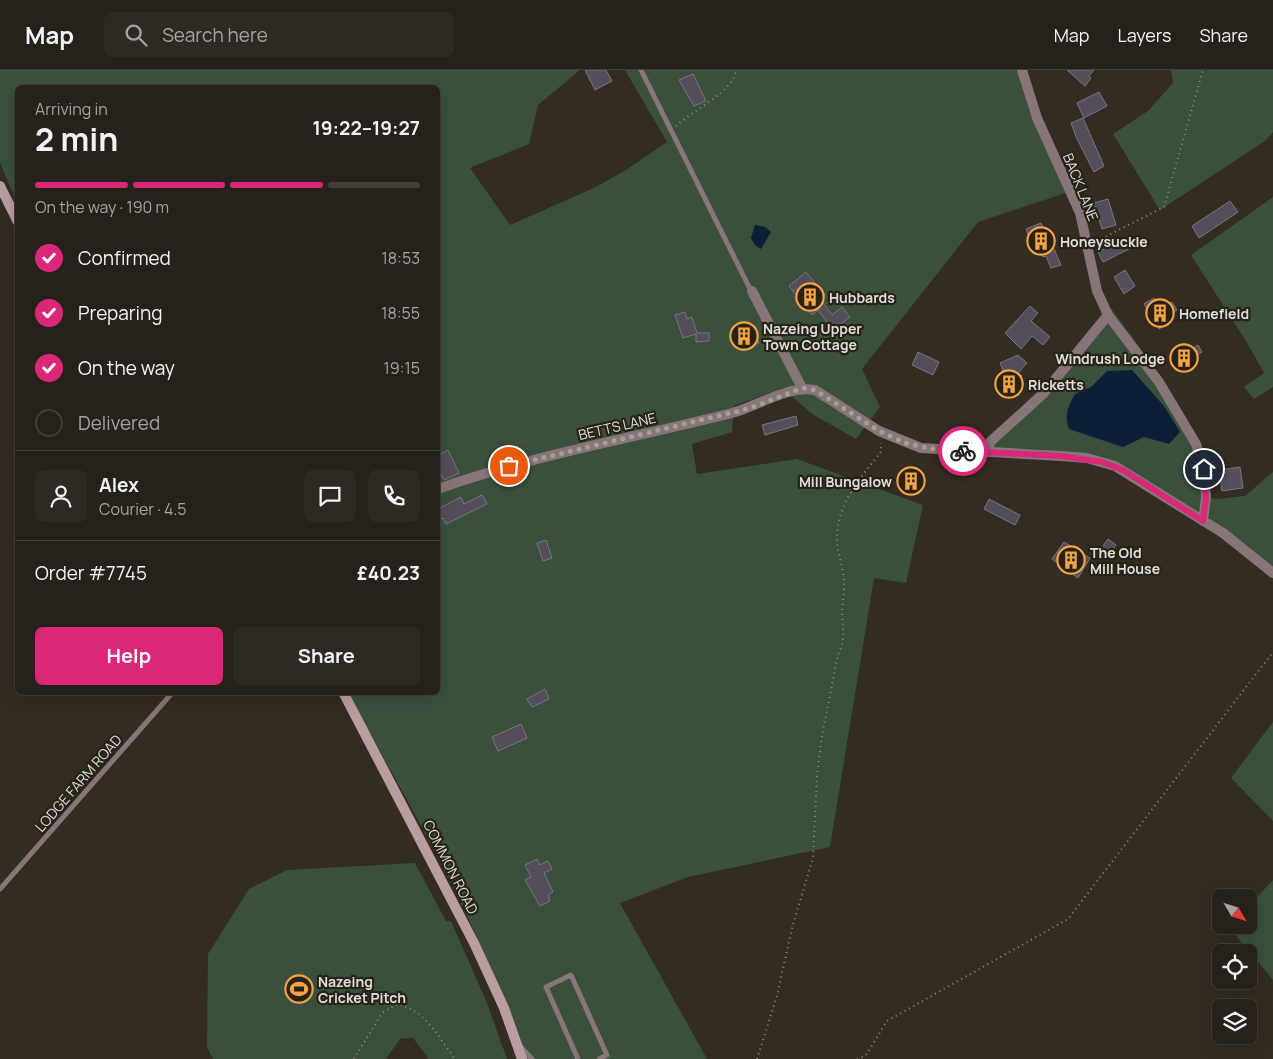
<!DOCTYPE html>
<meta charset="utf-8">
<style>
:root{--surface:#26211a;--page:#2e2923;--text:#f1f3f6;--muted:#a4a3a2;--line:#423e39;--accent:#db2777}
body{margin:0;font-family:Manrope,sans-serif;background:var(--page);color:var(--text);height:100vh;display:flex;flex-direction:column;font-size:19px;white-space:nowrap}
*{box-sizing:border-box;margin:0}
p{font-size:16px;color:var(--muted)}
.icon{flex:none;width:28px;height:28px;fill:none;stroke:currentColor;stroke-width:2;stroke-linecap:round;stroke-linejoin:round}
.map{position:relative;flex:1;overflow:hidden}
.panel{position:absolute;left:15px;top:15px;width:425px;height:610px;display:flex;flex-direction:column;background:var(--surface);border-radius:8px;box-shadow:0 5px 20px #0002,0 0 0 1px var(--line)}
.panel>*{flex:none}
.needle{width:32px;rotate:128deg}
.fabs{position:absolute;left:1212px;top:819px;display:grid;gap:10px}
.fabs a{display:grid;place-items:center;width:45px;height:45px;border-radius:8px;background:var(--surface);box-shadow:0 5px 20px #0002,0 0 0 1px var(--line);font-size:25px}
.pin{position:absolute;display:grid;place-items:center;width:42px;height:42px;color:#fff;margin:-21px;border:2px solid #fff;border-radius:50%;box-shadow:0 1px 5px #0007}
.courier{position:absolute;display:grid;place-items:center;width:50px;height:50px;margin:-25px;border:4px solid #db2777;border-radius:50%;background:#fff;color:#222;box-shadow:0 1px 6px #0007}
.summary em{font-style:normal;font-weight:700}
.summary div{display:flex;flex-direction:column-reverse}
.summary{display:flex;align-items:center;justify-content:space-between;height:85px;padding:0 20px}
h1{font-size:32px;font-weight:700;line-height:38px}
.bar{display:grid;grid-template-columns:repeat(4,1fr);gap:8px 5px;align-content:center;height:60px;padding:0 20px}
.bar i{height:6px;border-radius:4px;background:var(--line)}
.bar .active{background:var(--accent)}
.bar p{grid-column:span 4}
.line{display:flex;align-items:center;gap:12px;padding:0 20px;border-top:1px solid var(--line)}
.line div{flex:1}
.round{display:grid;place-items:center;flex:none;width:52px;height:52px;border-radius:8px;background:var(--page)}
ol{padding:0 20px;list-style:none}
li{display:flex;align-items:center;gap:15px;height:55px}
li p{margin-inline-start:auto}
li .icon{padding:5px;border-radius:50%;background:var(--accent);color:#fff;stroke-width:4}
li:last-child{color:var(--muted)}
li i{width:28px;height:28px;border:2px solid var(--line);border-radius:50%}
.primary-button{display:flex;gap:10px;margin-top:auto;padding:10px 20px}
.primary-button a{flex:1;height:58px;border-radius:8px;background:var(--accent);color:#fff;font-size:20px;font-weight:700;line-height:58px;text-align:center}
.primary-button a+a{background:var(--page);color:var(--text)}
header{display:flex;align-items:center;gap:30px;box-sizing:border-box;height:70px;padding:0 25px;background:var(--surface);border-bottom:1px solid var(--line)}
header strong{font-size:24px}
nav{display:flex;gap:28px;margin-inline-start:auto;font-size:18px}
.search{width:350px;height:45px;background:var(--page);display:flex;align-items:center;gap:12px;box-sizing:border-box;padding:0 18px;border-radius:8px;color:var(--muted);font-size:19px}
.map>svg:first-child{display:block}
</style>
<header>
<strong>Map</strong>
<div class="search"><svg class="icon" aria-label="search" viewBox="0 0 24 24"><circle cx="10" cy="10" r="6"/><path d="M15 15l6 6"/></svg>Search here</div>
<nav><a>Map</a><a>Layers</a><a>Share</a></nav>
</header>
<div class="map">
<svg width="1273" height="989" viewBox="0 0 1273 989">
<rect width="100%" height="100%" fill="#322c22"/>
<!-- green -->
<path fill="#3a503d" d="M 0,0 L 580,0 L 538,35 L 529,74 L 470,98 L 510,155 L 596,117 L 626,100 L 667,72 L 625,0 L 1018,0 L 1029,41 L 1066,123 L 978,152 L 862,299 L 880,337 L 856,369 L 812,344 L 782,318 L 734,336 L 732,362 L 692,374 L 697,404 L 797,389 L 923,435 L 906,513 L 874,508 L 830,777 L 688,807 L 620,833 L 707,989 L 525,989 C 483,859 413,742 348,623 L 438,622 L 438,18 L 18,18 L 17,133 L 0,93 Z
M 1171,0 L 1273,0 L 1273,62 L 1265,71 L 1160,140 L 1113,64 L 1148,41 L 1173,13 Z
M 1273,127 L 1273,317 L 1254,329 L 1244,317 L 1264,303 L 1246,271 L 1191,185 Z
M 1110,237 L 1146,286 L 1188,356 L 1206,427 L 1217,429 L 1245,426 L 1273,402 L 1273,503 L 1246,481 L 1115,396 L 976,380 L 1047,313 Z
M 1273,652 L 1273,751 L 1231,708 Z
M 415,793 L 446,851 L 451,851 L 487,933 L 507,989 L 429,989 L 413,968 L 400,969 L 386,989 L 213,989 L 207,977 L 208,884 L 249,819 L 287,800 Z
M 1273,810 L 1273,910 L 1237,867 L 1235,855 L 1249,855 L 1249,836 Z"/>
<!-- water -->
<path fill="#0b1f36" d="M 755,155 L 765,157 L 771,162 L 761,179 L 755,175 L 751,168 Z
M 1132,300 L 1164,336 L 1180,362 L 1169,374 L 1144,367 L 1123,377 L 1069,359 C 1064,345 1068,336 1075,324 L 1091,317 L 1107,301 Z"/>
<!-- building -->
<path fill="#544e5a" stroke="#7b7582" d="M 585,0 L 606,0 L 612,11 L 595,20 Z
M 1067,0 L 1094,0 L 1089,6 L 1091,8 L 1085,16 Z
M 693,4 L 706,31 L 694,36 L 679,10 Z
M 1099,22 L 1107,36 L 1084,48 L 1077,33 Z
M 1083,48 L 1104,96 L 1094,102 L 1077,69 L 1071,53 Z
M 1108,129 L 1116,155 L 1102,159 L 1094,133 Z
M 1230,131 L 1238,142 L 1199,168 L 1192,156 Z
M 1041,153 L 1045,164 L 1047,163 L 1061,195 L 1051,198 L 1046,186 L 1043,187 L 1040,179 L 1034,181 L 1026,159 Z
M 1130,166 L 1135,176 L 1103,192 L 1098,182 Z
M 1125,200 L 1135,216 L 1124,224 L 1114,207 Z
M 806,202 L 825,225 L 820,229 L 832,245 L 842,237 L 850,247 L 833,260 L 818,240 L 812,245 L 789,216 Z
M 1154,228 L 1160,238 L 1172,232 L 1177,240 L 1165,246 L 1169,253 L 1159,259 L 1144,234 Z
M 1030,236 L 1038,243 L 1031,251 L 1050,267 L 1043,275 L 1032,266 L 1021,279 L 1005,263 Z
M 685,242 L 687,249 L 692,247 L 697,263 L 709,263 L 709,271 L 696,272 L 696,264 L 683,268 L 675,245 Z
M 749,252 L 759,273 L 742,281 L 732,260 Z
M 1198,275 L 1202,282 L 1180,296 L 1173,284 L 1186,276 L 1189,281 Z
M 918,282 L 939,292 L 933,305 L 912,295 Z
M 1018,285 L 1027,293 L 1018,303 L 1022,306 L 1010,320 L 996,308 L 1003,300 L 1000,293 Z
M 796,346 L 798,355 L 765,365 L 762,355 Z
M 448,380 L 459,403 L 444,410 L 438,398 L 438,385 Z
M 1240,397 L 1243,418 L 1222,421 L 1219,400 Z
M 903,404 L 920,405 L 919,418 L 902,417 Z
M 482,425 L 487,434 L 446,454 L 443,448 L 440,449 L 438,439 L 461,427 L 464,434 Z
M 989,429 L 1020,445 L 1015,455 L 984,439 Z
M 1108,469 L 1116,475 L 1106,490 L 1097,484 Z
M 546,470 L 552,488 L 543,491 L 537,473 Z
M 1064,472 L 1090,488 L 1078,508 L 1052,489 Z
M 545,619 L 549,629 L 532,637 L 527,629 Z
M 521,654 L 527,668 L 498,681 L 492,667 Z
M 537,789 L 540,795 L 548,791 L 552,799 L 544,803 L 553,822 L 548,825 L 550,831 L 540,836 L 525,810 L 531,807 L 525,795 Z"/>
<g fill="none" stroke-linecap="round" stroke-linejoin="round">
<!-- path -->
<path stroke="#928d85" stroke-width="2" stroke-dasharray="1 4" stroke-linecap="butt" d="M 676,56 C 691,41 734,22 736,0
M 1097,171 L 1164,137 L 1203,0
M 354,989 L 382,943 L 398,934 C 426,941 439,968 455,989
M 757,989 L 777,926 L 792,858 L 813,788 L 817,705 L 822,666 L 838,584 C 846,571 843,558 842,544 C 842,534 845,521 844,510 C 843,496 837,483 837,469 C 836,435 861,407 881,382 L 881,373
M 857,989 L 866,985 L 887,951 L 1068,849 L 1273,582"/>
<!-- lane -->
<path stroke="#877577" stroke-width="5" d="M 641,0 L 751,221
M 0,819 L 173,622
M 519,975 L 532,989
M 578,989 L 546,917 L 571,905 L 607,985 L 599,989"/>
<!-- street -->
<path stroke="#877577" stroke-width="10" d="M 1022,0 L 1037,48 L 1080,143 L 1097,221 L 1108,245 L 1159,312 L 1196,374 L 1204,399 L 1206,427 L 1203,451
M 752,221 L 802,318
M 988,382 L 990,372 L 1044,323 L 1108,245
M 438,419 C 533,385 634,368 732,343 C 758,336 788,315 815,320 L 879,361 L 921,378 L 1061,386 L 1087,388 L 1115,396 L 1223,463 L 1273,503"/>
<!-- secondary -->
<path stroke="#ba9da1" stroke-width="10" d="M 0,116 L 18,152
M 343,622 L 474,873 L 504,938 L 522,989"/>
</g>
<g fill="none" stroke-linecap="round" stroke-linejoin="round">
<!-- done -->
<path stroke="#a49f97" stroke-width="5" stroke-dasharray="0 9" d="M 509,396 L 751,338 L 802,318 L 815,320 L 879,361 L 908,374 L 935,379 L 963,381"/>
<!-- route -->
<path stroke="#db2777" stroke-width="6" d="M 963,381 L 1061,386 L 1102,392 L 1123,400 L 1203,451 L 1206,427 L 1204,399"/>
</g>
<!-- icons -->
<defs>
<g id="building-ring" transform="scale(1.4375)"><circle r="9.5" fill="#282318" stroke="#f5a345" stroke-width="1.5"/><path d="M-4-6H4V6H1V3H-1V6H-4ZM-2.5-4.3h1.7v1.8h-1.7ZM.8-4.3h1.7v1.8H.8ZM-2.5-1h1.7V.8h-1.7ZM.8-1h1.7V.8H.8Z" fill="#f5a345"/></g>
<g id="stadium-ring" transform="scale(1.4375)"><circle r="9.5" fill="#282318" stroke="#f5a345" stroke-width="1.5"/><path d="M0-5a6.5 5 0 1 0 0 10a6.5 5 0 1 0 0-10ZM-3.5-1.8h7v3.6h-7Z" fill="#f5a345"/></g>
</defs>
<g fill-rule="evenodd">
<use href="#building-ring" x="1041" y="171"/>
<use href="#building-ring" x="810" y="227"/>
<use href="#building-ring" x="1160" y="243"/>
<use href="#building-ring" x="744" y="266"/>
<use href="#building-ring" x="1184" y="288"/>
<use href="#building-ring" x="1009" y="314"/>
<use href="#building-ring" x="911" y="411"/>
<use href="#building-ring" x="1071" y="490"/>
<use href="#stadium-ring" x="299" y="919"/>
</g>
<g text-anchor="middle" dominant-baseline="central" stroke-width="4.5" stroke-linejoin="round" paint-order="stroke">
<!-- street labels -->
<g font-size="14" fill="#e1ddd6" stroke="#282318">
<text transform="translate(1081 117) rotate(68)">BACK LANE</text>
<text transform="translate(617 356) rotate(-13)">BETTS LANE</text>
<text transform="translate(78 713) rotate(-49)">LODGE FARM ROAD</text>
<text transform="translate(451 797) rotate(63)">COMMON ROAD</text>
</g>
<!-- poi labels -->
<g font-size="14" font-weight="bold" fill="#e1ddd6" stroke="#282318" text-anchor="start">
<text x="1060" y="171">Honeysuckle</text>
<text x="829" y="227">Hubbards</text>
<text x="1179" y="243">Homefield</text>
<text x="763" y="258">Nazeing Upper<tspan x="763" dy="16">Town Cottage</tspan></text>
<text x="1165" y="288" text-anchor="end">Windrush Lodge</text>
<text x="1028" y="314">Ricketts</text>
<text x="892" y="411" text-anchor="end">Mill Bungalow</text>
<text x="1090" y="482">The Old<tspan x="1090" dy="16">Mill House</tspan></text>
<text x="318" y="911">Nazeing<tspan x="318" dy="16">Cricket Pitch</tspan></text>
</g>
</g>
</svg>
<div class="fabs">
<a><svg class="needle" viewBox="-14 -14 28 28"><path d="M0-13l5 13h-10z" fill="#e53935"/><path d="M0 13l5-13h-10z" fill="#a4a3a2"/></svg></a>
<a><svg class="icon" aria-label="locate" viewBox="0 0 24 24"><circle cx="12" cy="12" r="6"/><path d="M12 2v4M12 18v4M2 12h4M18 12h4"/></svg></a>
<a><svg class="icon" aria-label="layers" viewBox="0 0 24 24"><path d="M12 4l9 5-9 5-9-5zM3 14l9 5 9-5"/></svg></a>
</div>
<div class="pin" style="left:509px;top:396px;background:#ea580c"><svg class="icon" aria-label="bag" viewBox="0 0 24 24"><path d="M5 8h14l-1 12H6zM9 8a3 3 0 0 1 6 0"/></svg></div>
<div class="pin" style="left:1204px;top:399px;background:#1f2937"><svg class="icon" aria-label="home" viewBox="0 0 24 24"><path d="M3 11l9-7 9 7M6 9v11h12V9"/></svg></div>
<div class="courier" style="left:963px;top:381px"><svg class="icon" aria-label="bike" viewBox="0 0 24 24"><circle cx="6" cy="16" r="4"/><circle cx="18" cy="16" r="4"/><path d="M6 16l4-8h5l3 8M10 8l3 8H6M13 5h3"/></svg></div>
<section class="panel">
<div class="summary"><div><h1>2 min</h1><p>Arriving in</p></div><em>19:22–19:27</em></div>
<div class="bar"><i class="active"></i><i class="active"></i><i class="active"></i><i></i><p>On the way · 190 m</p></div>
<ol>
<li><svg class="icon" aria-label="check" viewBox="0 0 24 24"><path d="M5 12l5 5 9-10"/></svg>Confirmed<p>18:53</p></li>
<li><svg class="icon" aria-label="check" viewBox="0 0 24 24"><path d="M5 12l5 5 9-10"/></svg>Preparing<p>18:55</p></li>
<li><svg class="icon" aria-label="check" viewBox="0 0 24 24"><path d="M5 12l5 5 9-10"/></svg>On the way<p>19:15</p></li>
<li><i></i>Delivered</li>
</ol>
<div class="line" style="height:90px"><a class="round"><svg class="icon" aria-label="person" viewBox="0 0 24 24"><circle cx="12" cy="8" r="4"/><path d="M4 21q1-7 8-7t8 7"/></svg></a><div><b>Alex</b><p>Courier · 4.5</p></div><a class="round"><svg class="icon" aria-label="chat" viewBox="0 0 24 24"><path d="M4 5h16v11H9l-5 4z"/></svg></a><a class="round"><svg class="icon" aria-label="phone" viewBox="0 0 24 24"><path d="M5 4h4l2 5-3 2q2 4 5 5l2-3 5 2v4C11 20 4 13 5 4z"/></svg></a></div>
<div class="line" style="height:65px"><div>Order #7745</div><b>£40.23</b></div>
<div class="primary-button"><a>Help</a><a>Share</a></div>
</section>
</div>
